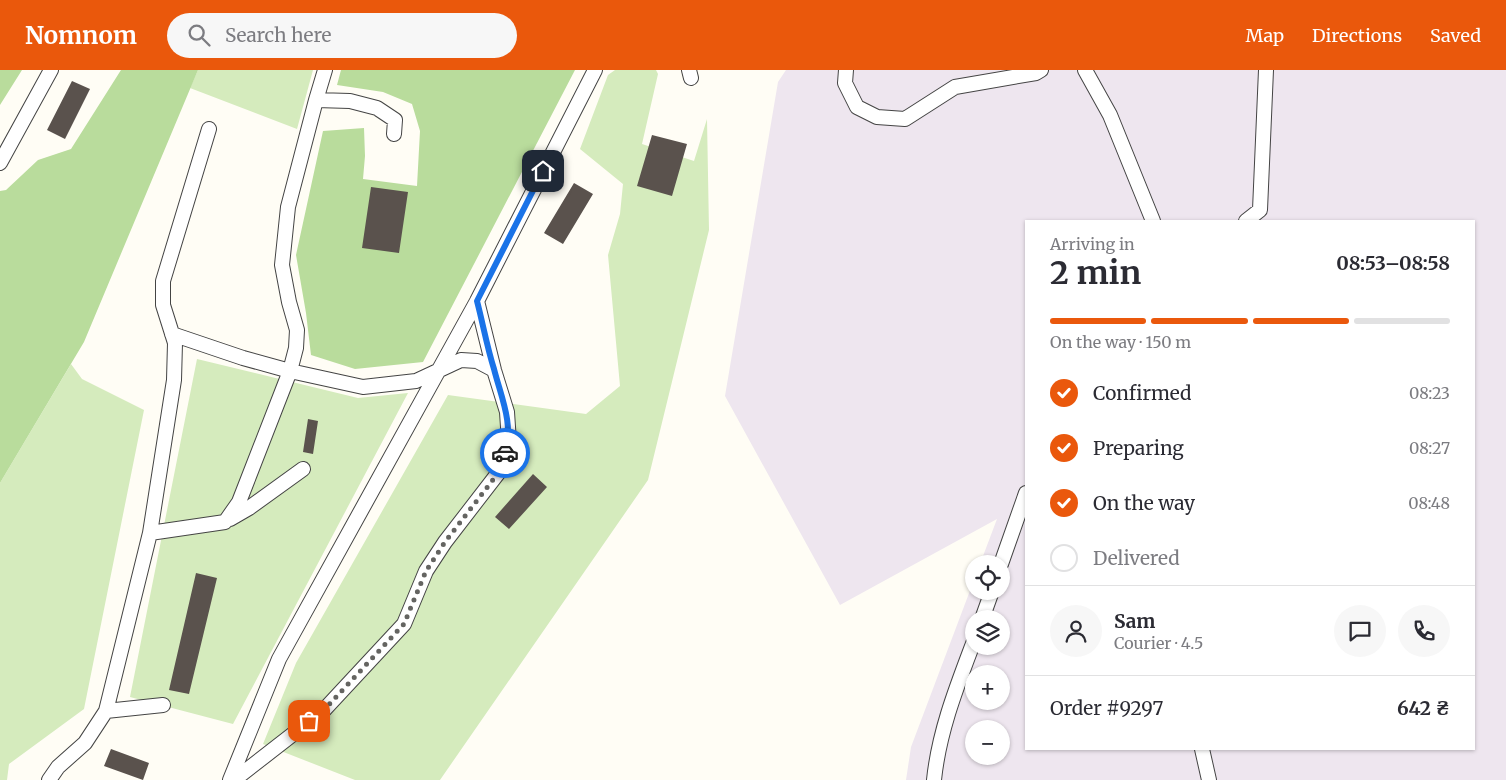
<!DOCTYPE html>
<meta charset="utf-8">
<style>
:root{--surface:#fff;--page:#f7f7f7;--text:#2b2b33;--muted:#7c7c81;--line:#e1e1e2;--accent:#ea580c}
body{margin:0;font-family:Merriweather,serif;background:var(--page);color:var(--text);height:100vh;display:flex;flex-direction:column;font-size:19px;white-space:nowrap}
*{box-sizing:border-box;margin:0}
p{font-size:16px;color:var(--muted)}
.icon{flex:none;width:28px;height:28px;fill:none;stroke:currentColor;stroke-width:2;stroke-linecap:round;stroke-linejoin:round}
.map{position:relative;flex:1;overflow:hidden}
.panel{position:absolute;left:1025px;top:150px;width:450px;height:530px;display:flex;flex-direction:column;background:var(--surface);border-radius:0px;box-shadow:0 1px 4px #0004}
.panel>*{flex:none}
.tools{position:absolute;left:965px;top:485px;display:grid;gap:10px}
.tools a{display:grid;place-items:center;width:45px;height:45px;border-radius:50%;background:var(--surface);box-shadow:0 1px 4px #0004;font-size:25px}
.pin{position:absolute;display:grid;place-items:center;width:42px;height:42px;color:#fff;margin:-21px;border-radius:10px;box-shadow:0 2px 8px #0006}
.courier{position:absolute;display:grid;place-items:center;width:50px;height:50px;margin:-25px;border:4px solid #1a73e8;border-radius:50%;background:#fff;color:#222;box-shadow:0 1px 6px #0007}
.overview em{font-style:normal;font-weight:700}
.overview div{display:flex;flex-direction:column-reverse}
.overview{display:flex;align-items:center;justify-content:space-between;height:85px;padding:0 25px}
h1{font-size:32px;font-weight:700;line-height:38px}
.bar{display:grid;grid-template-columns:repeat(4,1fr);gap:8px 5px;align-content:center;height:60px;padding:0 25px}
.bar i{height:6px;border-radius:4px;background:var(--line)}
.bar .current{background:var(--accent)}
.bar p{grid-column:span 4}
.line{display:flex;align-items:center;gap:12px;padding:0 25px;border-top:1px solid var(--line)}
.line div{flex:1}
.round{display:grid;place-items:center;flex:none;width:52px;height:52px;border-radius:26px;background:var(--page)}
ol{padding:0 25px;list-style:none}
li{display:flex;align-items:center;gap:15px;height:55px}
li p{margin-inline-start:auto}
li .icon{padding:5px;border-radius:50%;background:var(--accent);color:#fff;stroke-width:4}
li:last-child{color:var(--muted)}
li i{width:28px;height:28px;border:2px solid var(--line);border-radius:50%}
header{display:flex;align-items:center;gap:30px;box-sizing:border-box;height:70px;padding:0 25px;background:var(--accent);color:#fff}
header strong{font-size:24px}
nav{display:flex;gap:28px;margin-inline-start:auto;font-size:18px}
.search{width:350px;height:45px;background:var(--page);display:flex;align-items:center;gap:12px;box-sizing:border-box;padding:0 18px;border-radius:28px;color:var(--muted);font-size:19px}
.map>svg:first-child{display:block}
</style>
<header>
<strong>Nomnom</strong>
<div class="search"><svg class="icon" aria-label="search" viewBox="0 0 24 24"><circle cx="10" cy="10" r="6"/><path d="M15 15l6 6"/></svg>Search here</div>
<nav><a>Map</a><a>Directions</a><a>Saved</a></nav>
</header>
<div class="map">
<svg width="1506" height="710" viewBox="0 0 1506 710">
<rect width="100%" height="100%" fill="#fffdf5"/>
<!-- industrial -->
<path fill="#eee6ef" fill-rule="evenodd" d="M 786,0 L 1506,0 L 1506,710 L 906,710 L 911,677 L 974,510 L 974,521 L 1001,521 L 1001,494 L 980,494 L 997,449 L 840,535 L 725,326 L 778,12 ZM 1026,151 L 1474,151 L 1474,679 L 1026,679 ZM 974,549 L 1001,549 L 1001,576 L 974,576 ZM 974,604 L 1001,604 L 1001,631 L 974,631 ZM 974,659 L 1001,659 L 1001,686 L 974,686 Z"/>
<!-- green -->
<path fill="#d5ebbd" d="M 198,0 L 313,0 L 297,59 L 190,18 Z
M 615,0 L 656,0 L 658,4 L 642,74 L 694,91 L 707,49 L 709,160 L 648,410 L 440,710 L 355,710 L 263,674 L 296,593 L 448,325 L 586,344 L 620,316 L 608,185 L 620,144 L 623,114 L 580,79 L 608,5 Z
M 197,289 L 358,328 L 408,323 L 233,654 L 130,627 Z
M 71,294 L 82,309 L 144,340 L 84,639 L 9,694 L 7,710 L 0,710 L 0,413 Z"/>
<!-- forest -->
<path fill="#b9dc9c" d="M 0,0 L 22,0 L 0,35 Z
M 121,0 L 198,0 L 84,272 L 0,413 L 0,121 L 6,120 L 38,90 L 71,79 Z
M 341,0 L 575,0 L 423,292 L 355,299 L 311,285 L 306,243 L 296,185 L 323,61 L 364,58 L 365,86 L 363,109 L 417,116 L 420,61 L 412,34 L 383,22 L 337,15 Z"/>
<!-- building -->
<path fill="#5a524d" d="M 72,11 L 90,19 L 65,69 L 47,60 Z
M 652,65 L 687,74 L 672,126 L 637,116 Z
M 574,113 L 593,124 L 563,174 L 544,163 Z
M 371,117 L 408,122 L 399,183 L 362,178 Z
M 308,349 L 318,351 L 313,384 L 303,382 Z
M 533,404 L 547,417 L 509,459 L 495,447 Z
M 196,503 L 217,508 L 189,624 L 169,620 Z
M 111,679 L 149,693 L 143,710 L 104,696 Z"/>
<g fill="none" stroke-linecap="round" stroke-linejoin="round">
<!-- minor casing -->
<g stroke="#444" stroke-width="16">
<path id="minor" d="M 689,0 L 691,8
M 846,0 L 845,13 L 857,37 L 877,47 L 905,49 L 955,17 L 1036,3 L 1041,0
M 1085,0 L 1110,45 L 1153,151
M 316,30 L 325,0
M 0,93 L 51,0
M 1246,151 L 1260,140 L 1266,0
M 172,264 L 243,288 L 290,301 L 296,278 L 297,260 L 289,232 L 282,195 L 288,137 L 316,30 L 350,31 L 377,38 L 395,50 L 394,64
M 230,449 L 249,438 L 303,399
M 150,463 L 225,452 L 239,432 L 290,301 L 363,317 L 416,311 L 461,290 L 477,291 L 494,300
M 1001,494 L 1026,423
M 982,549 L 992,521
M 106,641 L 163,635
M 1202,679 L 1209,710
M 49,710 L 58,697 L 85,673 L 106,641 L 150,463 L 174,310 L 175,273 L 163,235 L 163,211 L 209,59
M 230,710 L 279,589 L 477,231 L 595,0
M 234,710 L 324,640 L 404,554 L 426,501 L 445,472 L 499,402 L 509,372 L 507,342 L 494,300 L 477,231
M 934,710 C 939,661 957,616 974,571"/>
</g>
<!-- minor -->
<use href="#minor" stroke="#fff" stroke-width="14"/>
</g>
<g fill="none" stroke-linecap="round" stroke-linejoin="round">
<!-- done -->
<path stroke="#646461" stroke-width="5" stroke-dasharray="0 9" d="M 309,651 L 324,640 L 404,554 L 426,501 L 445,472 L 499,402 L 505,383"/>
<!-- route -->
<path stroke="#1a73e8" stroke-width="6" d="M 505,383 C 514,354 501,327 494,299 C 487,277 483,254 477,231 L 543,101"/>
</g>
</svg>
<div class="tools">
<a><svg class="icon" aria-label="locate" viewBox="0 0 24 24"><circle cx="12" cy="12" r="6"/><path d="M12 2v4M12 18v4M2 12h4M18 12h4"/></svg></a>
<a><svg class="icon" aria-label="layers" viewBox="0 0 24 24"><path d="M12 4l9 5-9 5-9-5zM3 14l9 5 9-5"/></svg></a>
<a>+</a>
<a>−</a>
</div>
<div class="pin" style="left:309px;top:651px;background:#ea580c"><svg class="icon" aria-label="bag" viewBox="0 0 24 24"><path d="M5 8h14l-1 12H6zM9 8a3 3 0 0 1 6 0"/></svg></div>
<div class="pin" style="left:543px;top:101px;background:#1f2937"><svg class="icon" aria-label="home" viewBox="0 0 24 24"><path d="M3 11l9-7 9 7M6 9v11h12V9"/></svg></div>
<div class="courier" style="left:505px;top:383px"><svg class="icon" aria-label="car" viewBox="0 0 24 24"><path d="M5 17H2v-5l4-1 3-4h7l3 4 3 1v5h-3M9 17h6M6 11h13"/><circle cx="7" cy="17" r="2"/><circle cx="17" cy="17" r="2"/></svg></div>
<section class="panel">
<div class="overview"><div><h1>2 min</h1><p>Arriving in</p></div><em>08:53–08:58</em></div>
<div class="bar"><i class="current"></i><i class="current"></i><i class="current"></i><i></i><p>On the way · 150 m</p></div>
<ol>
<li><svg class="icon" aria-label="check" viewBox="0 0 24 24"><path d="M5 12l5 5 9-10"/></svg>Confirmed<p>08:23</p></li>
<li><svg class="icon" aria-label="check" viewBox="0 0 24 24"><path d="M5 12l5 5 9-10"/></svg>Preparing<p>08:27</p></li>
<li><svg class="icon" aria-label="check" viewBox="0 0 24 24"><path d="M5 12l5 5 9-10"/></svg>On the way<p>08:48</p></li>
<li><i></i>Delivered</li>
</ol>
<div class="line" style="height:90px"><a class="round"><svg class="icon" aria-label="person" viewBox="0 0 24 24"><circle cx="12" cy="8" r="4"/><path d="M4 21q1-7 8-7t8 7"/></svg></a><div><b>Sam</b><p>Courier · 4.5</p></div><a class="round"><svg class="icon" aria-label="chat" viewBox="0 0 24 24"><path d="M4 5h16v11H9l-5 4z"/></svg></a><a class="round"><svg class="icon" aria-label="phone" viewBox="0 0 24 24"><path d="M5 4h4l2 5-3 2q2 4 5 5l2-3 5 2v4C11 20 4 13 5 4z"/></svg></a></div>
<div class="line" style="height:65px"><div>Order #9297</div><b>642 ₴</b></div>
</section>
</div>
